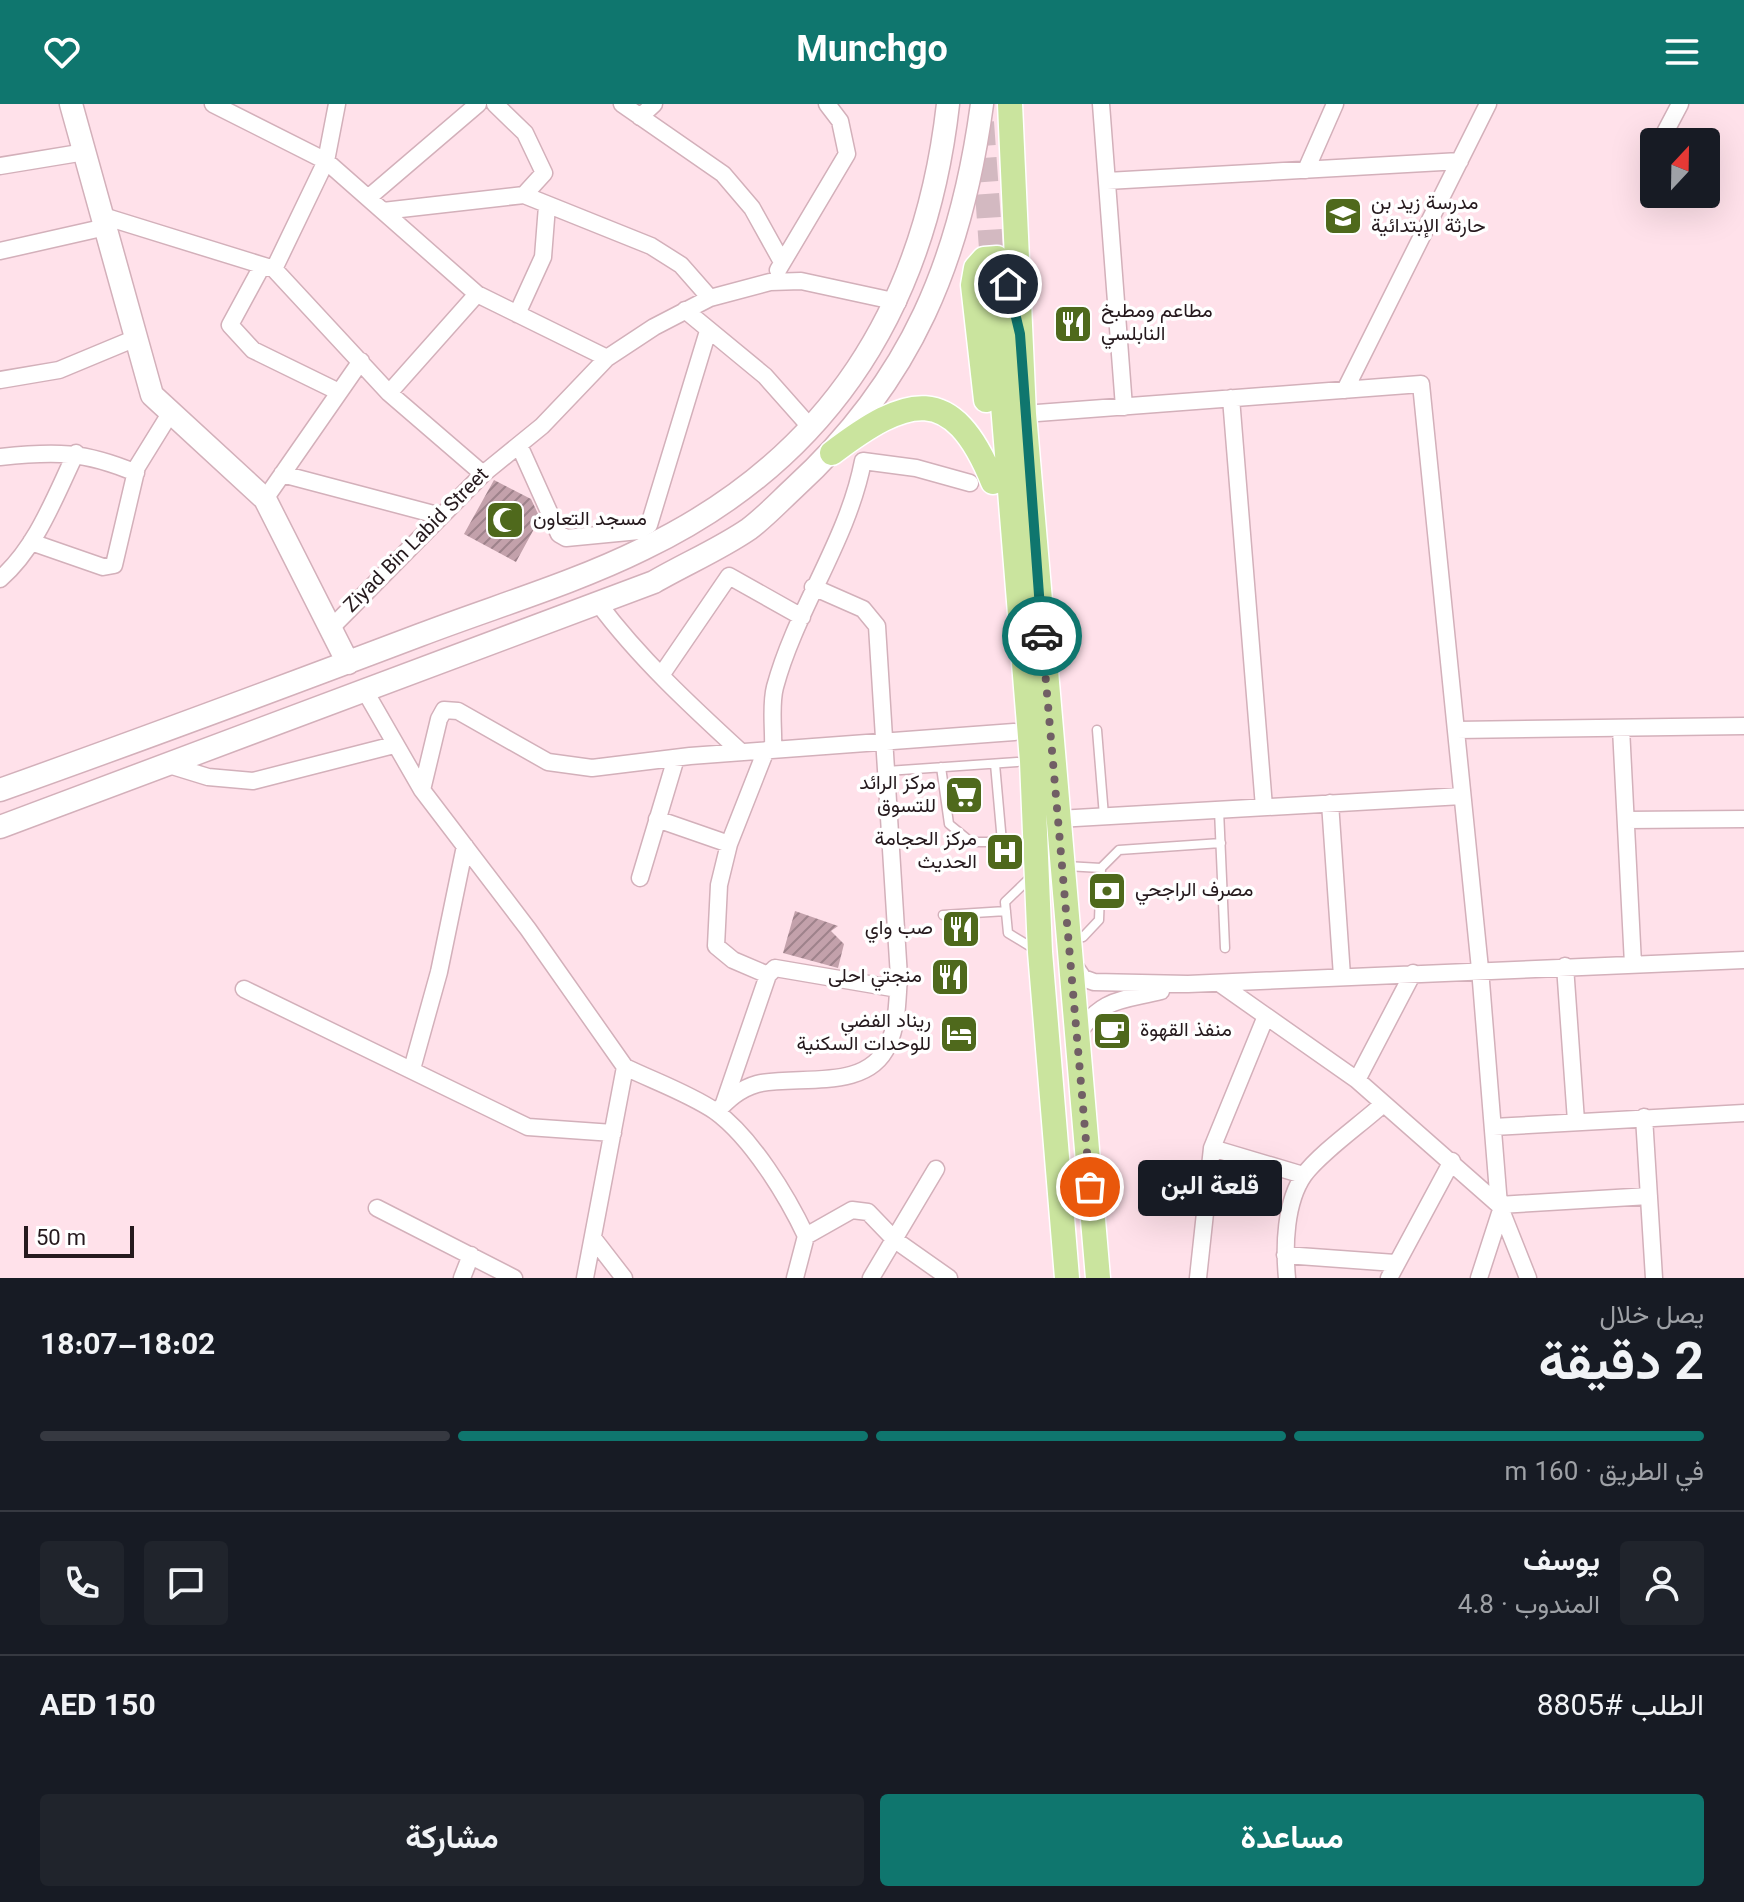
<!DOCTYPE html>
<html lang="ar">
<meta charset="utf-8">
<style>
:root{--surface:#171b24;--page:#20242c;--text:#f1f3f6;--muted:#9ea1a6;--line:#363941;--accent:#0f766e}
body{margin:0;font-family:Georgia,Vazirmatn,serif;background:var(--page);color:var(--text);direction:rtl;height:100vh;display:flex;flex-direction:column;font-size:30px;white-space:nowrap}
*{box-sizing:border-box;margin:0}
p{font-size:26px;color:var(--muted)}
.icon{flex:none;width:44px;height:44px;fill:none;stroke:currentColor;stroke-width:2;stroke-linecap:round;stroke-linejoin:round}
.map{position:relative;height:1174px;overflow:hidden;direction:ltr}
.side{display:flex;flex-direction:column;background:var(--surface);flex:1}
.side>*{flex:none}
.needle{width:52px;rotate:22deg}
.fabs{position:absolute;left:1640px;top:24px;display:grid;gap:16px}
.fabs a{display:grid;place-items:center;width:80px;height:80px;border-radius:8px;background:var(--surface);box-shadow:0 8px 32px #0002;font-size:40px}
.scale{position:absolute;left:24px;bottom:20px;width:110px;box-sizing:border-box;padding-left:8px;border:4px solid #25191d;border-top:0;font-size:22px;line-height:28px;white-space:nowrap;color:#25191d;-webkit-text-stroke:6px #fff;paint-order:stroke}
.pin{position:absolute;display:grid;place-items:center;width:68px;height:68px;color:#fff;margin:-34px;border:4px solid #fff;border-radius:50%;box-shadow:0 2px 8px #0007}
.courier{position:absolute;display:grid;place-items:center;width:80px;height:80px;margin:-40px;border:6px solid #0f766e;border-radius:50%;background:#fff;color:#222;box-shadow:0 2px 10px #0007}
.bubble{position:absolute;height:56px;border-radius:8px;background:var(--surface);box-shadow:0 8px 32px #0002;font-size:26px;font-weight:700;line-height:56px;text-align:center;direction:rtl}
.headline em{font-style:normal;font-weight:700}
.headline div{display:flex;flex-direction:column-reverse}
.headline{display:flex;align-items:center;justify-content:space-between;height:136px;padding:0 40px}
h1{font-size:52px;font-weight:700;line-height:60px}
.bar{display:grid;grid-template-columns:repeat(4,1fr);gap:12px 8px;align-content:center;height:96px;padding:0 40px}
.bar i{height:10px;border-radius:6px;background:var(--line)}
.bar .selected{background:var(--accent)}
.bar p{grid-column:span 4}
.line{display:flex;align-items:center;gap:20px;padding:0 40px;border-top:2px solid var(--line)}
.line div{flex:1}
.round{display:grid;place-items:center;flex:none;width:84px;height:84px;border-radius:8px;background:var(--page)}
.primary-button{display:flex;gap:16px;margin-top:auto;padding:16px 40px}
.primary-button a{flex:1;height:92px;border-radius:8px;background:var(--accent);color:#fff;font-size:32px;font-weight:700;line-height:92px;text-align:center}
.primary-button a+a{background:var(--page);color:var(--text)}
header{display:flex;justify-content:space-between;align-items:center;height:104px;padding:0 40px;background:var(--accent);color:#fff;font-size:36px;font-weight:700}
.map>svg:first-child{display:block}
</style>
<header><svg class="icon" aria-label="menu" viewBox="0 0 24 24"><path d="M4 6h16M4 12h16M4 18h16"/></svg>Munchgo<svg class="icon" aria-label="heart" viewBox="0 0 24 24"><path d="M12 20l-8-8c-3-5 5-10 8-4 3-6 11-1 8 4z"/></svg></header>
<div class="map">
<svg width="1744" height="1174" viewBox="0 0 1744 1174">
<defs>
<pattern id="building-hatch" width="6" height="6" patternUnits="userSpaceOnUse" patternTransform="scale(2)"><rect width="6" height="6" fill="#c3a1ab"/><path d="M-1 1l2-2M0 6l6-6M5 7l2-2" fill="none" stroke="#9e828b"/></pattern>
</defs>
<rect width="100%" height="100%" fill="#ffe1ea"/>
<!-- building -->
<path fill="url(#building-hatch)" d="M 494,376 L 531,395 L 540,414 L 516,458 L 464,430 Z
M 795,807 L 838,822 L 831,827 L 844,840 L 838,864 L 783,849 Z"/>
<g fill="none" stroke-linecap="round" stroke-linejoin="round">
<!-- primary-tunnel -->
<path stroke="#d3b9c1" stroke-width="24" stroke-dasharray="24 12" stroke-linecap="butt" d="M 982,18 L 993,173"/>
<!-- lane casing -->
<g stroke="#d3b0ba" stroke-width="11">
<path id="lane" d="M 1097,626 L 1104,712
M 995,660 L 1002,738
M 941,663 L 949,720 L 971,738 L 1002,738 L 1031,747
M 887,667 L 1017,658
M 1219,706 L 1225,844
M 1066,762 L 1101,764
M 1033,771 L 1005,798 L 1008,829 L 1036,846
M 943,811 L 1006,807
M 1072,835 L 1083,833 L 1099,816 L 1101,764 L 1119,746 L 1221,739"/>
</g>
<!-- street casing -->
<g stroke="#d3b0ba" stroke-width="19">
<path id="street" d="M 213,0 L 326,57 L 477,190 L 607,254
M 622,0 L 723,70 L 752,104 L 782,158
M 1101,0 L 1124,303
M 640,13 L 654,0
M 1660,38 L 1680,0
M 0,62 L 85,48
M 1306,66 L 1335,0
M 1107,77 L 1460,57
M 524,91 L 651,142 L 681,161 L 710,194
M 368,94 L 478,0
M 383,107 L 524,91 L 544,69 L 525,29 L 495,0
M 103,112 L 274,165 L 389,289 L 483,370
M 0,147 L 106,123
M 262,162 L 230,221 L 253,246 L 339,288
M 274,165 L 326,57 L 337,0
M 778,166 L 847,50 L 840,17 L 827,0
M 685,206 L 765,272 L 812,325
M 517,210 L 543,153 L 547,102
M 0,276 L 59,266 L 136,234
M 1345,286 L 1488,0
M 389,289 L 477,190
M 1231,294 L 1264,703
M 1024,310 L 1421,280 L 1480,865 L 1499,1101 L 1649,1092
M 519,341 L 559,430 L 566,434 L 639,427 L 649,421 L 708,227
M 0,353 C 55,347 84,347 136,369
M 282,370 L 441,412
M 265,395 L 361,257
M 31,438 L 103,463 L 114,461 L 137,363 L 171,308
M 0,475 C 37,443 55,392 76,349
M 598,499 C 639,554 691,602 741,648
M 332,523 L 483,370 L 542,322 L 607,254 L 654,223 L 710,194 L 770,178 L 801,177 L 898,198
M 662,570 L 729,472 L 802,513
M 365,587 L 422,686 L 528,825 L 625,963 L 585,1174
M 1621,624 L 1633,860
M 1456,626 L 1744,622
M 773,645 C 774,626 770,602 775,583 C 796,505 848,436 863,357 L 916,364 L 970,379
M 169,661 L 208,673 L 253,677 L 394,641
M 422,686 L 439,615 L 444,606 L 458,607 L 548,658 L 592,664 L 690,652 L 1014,628
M 1330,699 L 1342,872
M 657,715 L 729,740 L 766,646
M 1058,715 L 1462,692
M 1626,716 L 1744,715
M 729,740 L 719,781 L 716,842 L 733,856 L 768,871
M 640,774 L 676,654
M 1072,858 L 1083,874 L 1094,878 L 1188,880 L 1744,856
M 1565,862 L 1576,1017
M 1219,879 L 1357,976 L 1499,1101 L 1528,1174
M 244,885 L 528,1023 L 613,1029
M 1078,930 C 1102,894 1120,897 1161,887
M 625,963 C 654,977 688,989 715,1007 C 752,1034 787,1092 806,1132 L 795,1174
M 412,965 L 439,868 L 465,742
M 1357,976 L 1413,869
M 724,999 L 768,871 L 775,864 L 898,885
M 716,1008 C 728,996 739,985 757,980 C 796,970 867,989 888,941 C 898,920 897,896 899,873 L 877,522 L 863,505 L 813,483
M 1644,1013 L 1654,1174
M 1493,1023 L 1744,1009
M 1212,1044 L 1303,1071
M 377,1104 L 514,1174
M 806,1132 L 852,1106 L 868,1108 L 895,1136 L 949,1174
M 593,1134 L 624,1174
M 1285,1151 L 1395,1159
M 462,1174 L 471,1151
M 871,1174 L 936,1065
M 1198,1174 L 1212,1044 L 1266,912
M 1287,1174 C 1284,1143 1285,1098 1304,1071 C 1319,1050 1361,1020 1382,1001
M 1389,1174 L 1452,1057
M 1479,1174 L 1501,1106"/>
</g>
<!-- secondary casing -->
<g stroke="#d3b0ba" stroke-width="25">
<path id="secondary" d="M 71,0 L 152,291 L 265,395 L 348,559
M 0,686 C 140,636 280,584 420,531 C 493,503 572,480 643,445 C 830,355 925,203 948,0
M 0,723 L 654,478 C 685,460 720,445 749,425 C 765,413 780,397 794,384 C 912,276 961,155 982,0"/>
</g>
<!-- primary casing -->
<g stroke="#fff" stroke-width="27">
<path id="primary" d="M 1010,0 L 1024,310 L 1098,1174
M 993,178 L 1032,657 L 1040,848 L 1067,1174
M 986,296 L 973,181 L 976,164 L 984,155 L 997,154 L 1002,160 L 1010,189
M 832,349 C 907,292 952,277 993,378"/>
</g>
<!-- lane -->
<use href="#lane" stroke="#fff" stroke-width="8"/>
<!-- street -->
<use href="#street" stroke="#fff" stroke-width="16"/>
<!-- secondary -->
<use href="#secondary" stroke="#fff" stroke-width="22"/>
<!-- primary -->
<use href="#primary" stroke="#cae49e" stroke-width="24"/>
</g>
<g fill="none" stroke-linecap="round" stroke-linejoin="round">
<!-- done -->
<path stroke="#715f65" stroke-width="8" stroke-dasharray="0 14.4" d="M 1042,532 L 1090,1083"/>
<!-- route -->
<path stroke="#0f766e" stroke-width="10" d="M 1008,180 L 1020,230 L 1042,532"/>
</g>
<!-- icons -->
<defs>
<g id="school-square" transform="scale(2)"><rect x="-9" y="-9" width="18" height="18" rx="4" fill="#4f691c" stroke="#fff"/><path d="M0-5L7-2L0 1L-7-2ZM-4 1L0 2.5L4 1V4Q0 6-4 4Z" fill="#fff"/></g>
<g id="restaurant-square" transform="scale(2)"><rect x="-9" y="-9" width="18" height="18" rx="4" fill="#4f691c" stroke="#fff"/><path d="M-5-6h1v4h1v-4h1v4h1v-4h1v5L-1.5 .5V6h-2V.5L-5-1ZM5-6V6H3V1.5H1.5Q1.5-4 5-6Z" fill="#fff"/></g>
<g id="mosque-square" transform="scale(2)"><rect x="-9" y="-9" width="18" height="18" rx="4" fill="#4f691c" stroke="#fff"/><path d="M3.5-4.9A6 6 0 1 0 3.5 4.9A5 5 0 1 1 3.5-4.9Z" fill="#fff"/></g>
<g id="supermarket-square" transform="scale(2)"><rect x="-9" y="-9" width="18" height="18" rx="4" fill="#4f691c" stroke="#fff"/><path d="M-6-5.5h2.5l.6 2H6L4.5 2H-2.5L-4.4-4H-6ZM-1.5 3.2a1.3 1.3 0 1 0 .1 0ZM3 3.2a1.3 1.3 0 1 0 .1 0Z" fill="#fff"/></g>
<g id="hospital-square" transform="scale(2)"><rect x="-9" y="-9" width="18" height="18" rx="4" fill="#4f691c" stroke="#fff"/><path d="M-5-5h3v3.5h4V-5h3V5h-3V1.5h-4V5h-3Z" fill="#fff"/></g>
<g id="bank-square" transform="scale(2)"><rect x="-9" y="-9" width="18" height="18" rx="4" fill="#4f691c" stroke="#fff"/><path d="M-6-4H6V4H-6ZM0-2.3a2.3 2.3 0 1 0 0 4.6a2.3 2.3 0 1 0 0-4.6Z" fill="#fff"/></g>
<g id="cafe-square" transform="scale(2)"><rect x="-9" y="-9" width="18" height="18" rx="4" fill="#4f691c" stroke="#fff"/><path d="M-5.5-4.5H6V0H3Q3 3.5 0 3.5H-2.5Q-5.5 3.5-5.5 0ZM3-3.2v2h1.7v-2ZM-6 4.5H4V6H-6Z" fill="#fff"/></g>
<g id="hotel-square" transform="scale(2)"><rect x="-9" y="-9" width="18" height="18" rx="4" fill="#4f691c" stroke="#fff"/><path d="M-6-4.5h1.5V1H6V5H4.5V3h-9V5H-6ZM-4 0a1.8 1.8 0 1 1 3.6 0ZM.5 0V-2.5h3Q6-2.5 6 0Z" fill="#fff"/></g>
</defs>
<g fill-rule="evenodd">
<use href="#school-square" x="1343" y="112"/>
<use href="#restaurant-square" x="1073" y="220"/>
<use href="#mosque-square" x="505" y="416"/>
<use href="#supermarket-square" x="964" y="691"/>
<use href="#hospital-square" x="1005" y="748"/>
<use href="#bank-square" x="1107" y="787"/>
<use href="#restaurant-square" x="961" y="825"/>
<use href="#restaurant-square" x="950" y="873"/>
<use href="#cafe-square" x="1112" y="927"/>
<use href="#hotel-square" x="959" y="930"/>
</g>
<g text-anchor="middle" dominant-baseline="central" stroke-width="7" stroke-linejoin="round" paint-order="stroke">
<!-- poi labels -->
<g font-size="20" fill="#25191d" stroke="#fff" text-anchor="start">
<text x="1371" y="100">مدرسة زيد بن<tspan x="1371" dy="23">حارثة الإبتدائية</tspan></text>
<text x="1101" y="208">مطاعم ومطبخ<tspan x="1101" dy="23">النابلسي</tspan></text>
<text x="533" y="416">مسجد التعاون</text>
<text x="936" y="680" text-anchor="end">مركز الرائد<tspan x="936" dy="23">للتسوق</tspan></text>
<text x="977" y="736" text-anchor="end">مركز الحجامة<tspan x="977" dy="23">الحديث</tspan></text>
<text x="1135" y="787">مصرف الراجحي</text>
<text x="933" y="825" text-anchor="end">صب واي</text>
<text x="922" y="873" text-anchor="end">منجتي احلى</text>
<text x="931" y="918" text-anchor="end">ريناد الفضي<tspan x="931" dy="23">للوحدات السكنية</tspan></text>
<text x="1140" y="927">منفذ القهوة</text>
</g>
<!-- street labels -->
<g font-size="20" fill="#25191d" stroke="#fff">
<text transform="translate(417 437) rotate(-45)">Ziyad Bin Labid Street</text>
</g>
</g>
</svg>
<div class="fabs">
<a><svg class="needle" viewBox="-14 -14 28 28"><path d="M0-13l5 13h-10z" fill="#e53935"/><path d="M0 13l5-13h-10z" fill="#9ea1a6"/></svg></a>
</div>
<div class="scale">50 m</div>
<div class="pin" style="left:1090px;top:1083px;background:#ea580c"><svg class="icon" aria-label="bag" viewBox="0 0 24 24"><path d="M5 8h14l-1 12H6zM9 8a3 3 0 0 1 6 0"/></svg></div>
<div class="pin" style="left:1008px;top:180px;background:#1f2937"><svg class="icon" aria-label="home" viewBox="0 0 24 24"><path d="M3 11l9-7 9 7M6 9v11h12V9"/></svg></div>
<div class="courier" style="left:1042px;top:532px"><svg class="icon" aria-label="car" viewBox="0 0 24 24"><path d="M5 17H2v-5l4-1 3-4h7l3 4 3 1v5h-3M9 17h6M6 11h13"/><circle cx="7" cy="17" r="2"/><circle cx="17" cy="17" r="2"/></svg></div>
<div class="bubble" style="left:1138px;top:1056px;width:144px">قلعة البن</div>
</div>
<section class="side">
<div class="headline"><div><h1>2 دقيقة</h1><p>يصل خلال</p></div><em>18:02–18:07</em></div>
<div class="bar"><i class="selected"></i><i class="selected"></i><i class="selected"></i><i></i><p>في الطريق · 160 m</p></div>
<div class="line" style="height:144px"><a class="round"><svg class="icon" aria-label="person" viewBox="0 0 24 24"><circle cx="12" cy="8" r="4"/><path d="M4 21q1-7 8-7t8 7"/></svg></a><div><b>يوسف</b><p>المندوب · 4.8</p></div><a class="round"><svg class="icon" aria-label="chat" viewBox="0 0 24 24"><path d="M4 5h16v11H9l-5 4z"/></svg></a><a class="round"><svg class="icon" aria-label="phone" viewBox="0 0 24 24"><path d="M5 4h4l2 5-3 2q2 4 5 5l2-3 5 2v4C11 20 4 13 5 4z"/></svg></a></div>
<div class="line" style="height:104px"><div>الطلب #8805</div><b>AED 150</b></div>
<div class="primary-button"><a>مساعدة</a><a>مشاركة</a></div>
</section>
